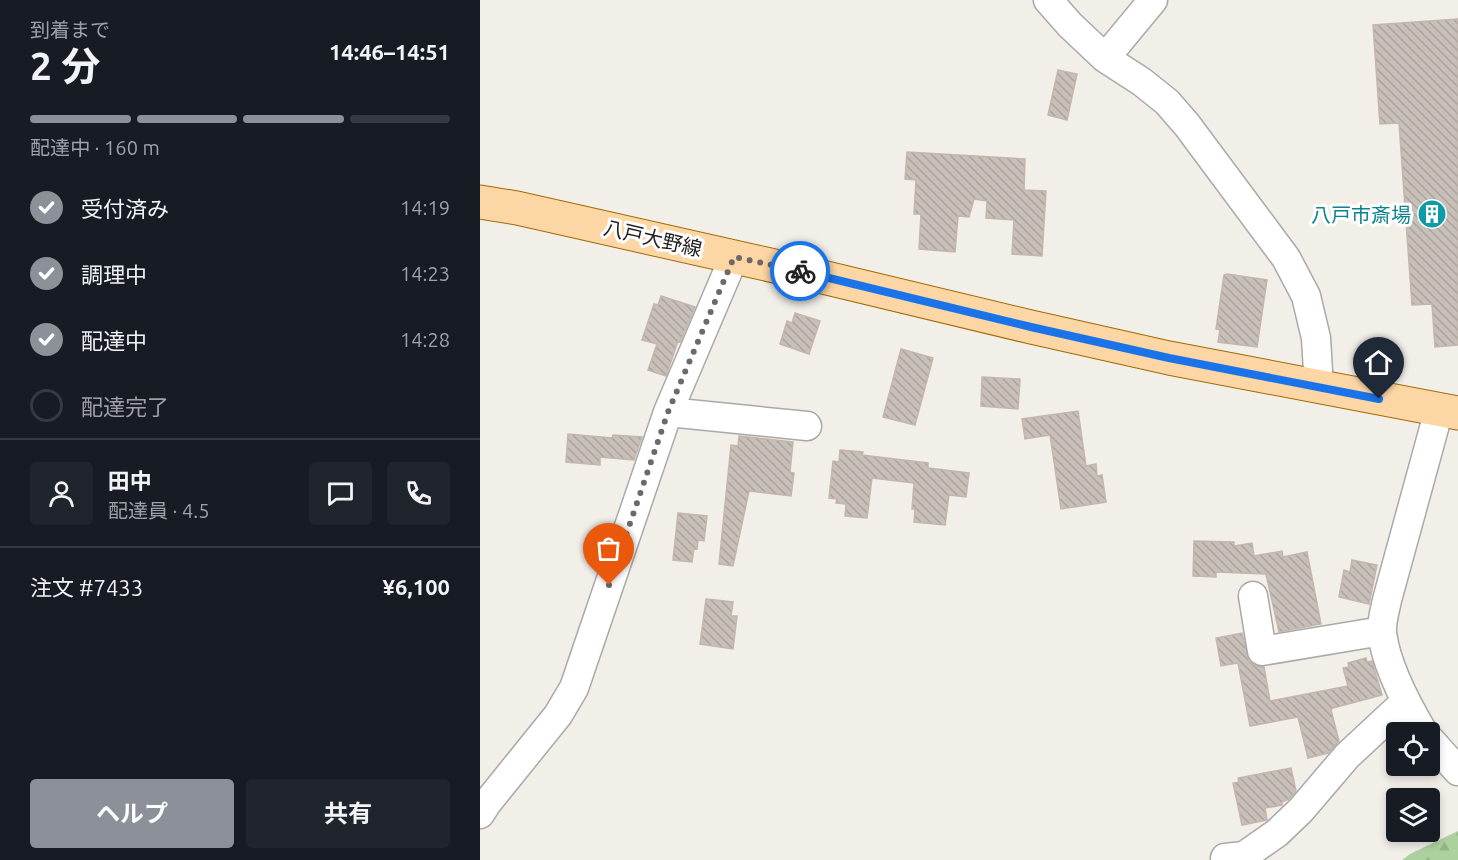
<!DOCTYPE html>
<html lang="ja">
<meta charset="utf-8">
<style>
:root{--surface:#171b24;--page:#20242c;--text:#f1f3f6;--muted:#9ea1a6;--line:#363941;--accent:#8c9099}
body{margin:0;font-family:Ubuntu,"Noto Sans JP",sans-serif;background:var(--page);color:var(--text);height:100vh;display:flex;flex-direction:column;font-size:22px;white-space:nowrap}
*{box-sizing:border-box;margin:0}
p{font-size:20px;color:var(--muted)}
.icon{flex:none;width:33px;height:33px;fill:none;stroke:currentColor;stroke-width:2;stroke-linecap:round;stroke-linejoin:round}
.map{position:relative;flex:1;overflow:hidden}
.sheet{display:flex;flex-direction:column;background:var(--surface);width:480px}
.sheet>*{flex:none}
.buttons{position:absolute;left:906px;top:722px;display:grid;gap:12px}
.buttons a{display:grid;place-items:center;width:54px;height:54px;border-radius:6px;background:var(--surface);box-shadow:0 3px 9px #0003;font-size:30px}
.pin{position:absolute;display:grid;place-items:center;width:51px;height:51px;color:#fff;margin:-62px -26px;border-radius:50% 50% 50% 0;rotate:-45deg;box-shadow:0 0 6px #0007}
.pin .icon{rotate:45deg}
.courier{position:absolute;display:grid;place-items:center;width:60px;height:60px;margin:-30px;border:4px solid #1a73e8;border-radius:50%;background:#fff;color:#222;box-shadow:0 2px 8px #0007}
.summary em{font-style:normal;font-weight:700}
.summary div{display:flex;flex-direction:column-reverse}
.summary{display:flex;align-items:center;justify-content:space-between;height:102px;padding:0 30px}
h1{font-size:39px;font-weight:700;line-height:45px}
.bar{display:grid;grid-template-columns:repeat(4,1fr);gap:9px 6px;align-content:center;height:72px;padding:0 30px}
.bar i{height:8px;border-radius:4px;background:var(--line)}
.bar .selected{background:var(--accent)}
.bar p{grid-column:span 4}
.line{display:flex;align-items:center;gap:15px;padding:0 30px;border-top:2px solid var(--line)}
.line div{flex:1}
.round{display:grid;place-items:center;flex:none;width:63px;height:63px;border-radius:6px;background:var(--page)}
ol{padding:0 30px;list-style:none}
li{display:flex;align-items:center;gap:18px;height:66px}
li p{margin-inline-start:auto}
li .icon{padding:6px;border-radius:50%;background:var(--accent);color:#fff;stroke-width:4}
li:last-child{color:var(--muted)}
li i{width:33px;height:33px;border:3px solid var(--line);border-radius:50%}
.button{display:flex;gap:12px;margin-top:auto;padding:12px 30px}
.button a{flex:1;height:69px;border-radius:6px;background:var(--accent);color:#fff;font-size:24px;font-weight:700;line-height:69px;text-align:center}
.button a+a{background:var(--page);color:var(--text)}
main{display:flex;flex:1;min-height:0}
.map>svg:first-child{display:block}
</style>
<main>
<section class="sheet">
<div class="summary"><div><h1>2 分</h1><p>到着まで</p></div><em>14:46–14:51</em></div>
<div class="bar"><i class="selected"></i><i class="selected"></i><i class="selected"></i><i></i><p>配達中 · 160 m</p></div>
<ol>
<li><svg class="icon" aria-label="check" viewBox="0 0 24 24"><path d="M5 12l5 5 9-10"/></svg>受付済み<p>14:19</p></li>
<li><svg class="icon" aria-label="check" viewBox="0 0 24 24"><path d="M5 12l5 5 9-10"/></svg>調理中<p>14:23</p></li>
<li><svg class="icon" aria-label="check" viewBox="0 0 24 24"><path d="M5 12l5 5 9-10"/></svg>配達中<p>14:28</p></li>
<li><i></i>配達完了</li>
</ol>
<div class="line" style="height:108px"><a class="round"><svg class="icon" aria-label="person" viewBox="0 0 24 24"><circle cx="12" cy="8" r="4"/><path d="M4 21q1-7 8-7t8 7"/></svg></a><div><b>田中</b><p>配達員 · 4.5</p></div><a class="round"><svg class="icon" aria-label="chat" viewBox="0 0 24 24"><path d="M4 5h16v11H9l-5 4z"/></svg></a><a class="round"><svg class="icon" aria-label="phone" viewBox="0 0 24 24"><path d="M5 4h4l2 5-3 2q2 4 5 5l2-3 5 2v4C11 20 4 13 5 4z"/></svg></a></div>
<div class="line" style="height:78px"><div>注文 #7433</div><b>¥6,100</b></div>
<div class="button"><a>ヘルプ</a><a>共有</a></div>
</section>
<div class="map">
<svg width="978" height="860" viewBox="0 0 978 860">
<defs>
<pattern id="forest-firs" width="22" height="20" patternUnits="userSpaceOnUse" patternTransform="scale(1.5)"><rect width="22" height="20" fill="#add19e"/><path d="M5 1l3.5 6h-7zM16 11l3.5 6h-7z" fill="#95b388"/></pattern>
<pattern id="building-back-hatch" width="6" height="6" patternUnits="userSpaceOnUse" patternTransform="scale(1.5)"><rect width="6" height="6" fill="#c7bfb8"/><path d="M-1 5l2 2M0 0l6 6M5-1l2 2" fill="none" stroke="#aba49e"/></pattern>
</defs>
<rect width="100%" height="100%" fill="#f2efe9"/>
<!-- forest -->
<path fill="url(#forest-firs)" d="M 978,831 L 978,860 L 922,860 L 930,854 Z"/>
<!-- building -->
<path fill="url(#building-back-hatch)" stroke="#c4b6ab" stroke-width="1.5" d="M 978,19 L 978,345 L 955,347 L 952,304 L 932,305 L 919,123 L 900,124 L 893,25 Z
M 578,70 L 597,74 L 587,120 L 568,115 Z
M 427,152 L 545,159 L 544,190 L 566,191 L 562,256 L 532,254 L 534,220 L 506,218 L 507,201 L 494,199 L 489,217 L 478,216 L 475,252 L 439,249 L 441,214 L 434,214 L 436,180 L 425,179 Z
M 747,274 L 787,280 L 777,347 L 738,342 L 740,330 L 736,329 L 744,275 Z
M 181,296 L 215,307 L 200,342 L 198,341 L 186,376 L 168,370 L 177,344 L 162,340 L 174,304 L 178,305 Z
M 315,313 L 340,321 L 329,354 L 300,344 L 307,321 L 312,323 Z
M 421,349 L 453,358 L 435,425 L 403,417 Z
M 502,377 L 540,379 L 538,409 L 501,406 Z
M 598,411 L 606,466 L 616,464 L 617,476 L 622,475 L 626,502 L 581,509 L 570,435 L 545,439 L 542,419 Z
M 88,434 L 132,438 L 133,435 L 162,437 L 154,460 L 120,457 L 120,465 L 86,462 Z
M 259,436 L 313,442 L 310,472 L 314,473 L 311,496 L 269,491 L 253,566 L 239,564 L 251,445 L 258,446 Z
M 360,450 L 383,452 L 382,455 L 448,463 L 448,468 L 489,473 L 486,497 L 469,495 L 465,525 L 434,522 L 435,509 L 432,509 L 434,483 L 392,478 L 387,518 L 365,516 L 366,504 L 356,503 L 357,499 L 349,498 L 353,461 L 359,462 Z
M 198,513 L 227,516 L 224,541 L 218,540 L 217,549 L 214,548 L 212,562 L 193,560 Z
M 714,541 L 754,542 L 754,546 L 772,543 L 774,556 L 802,551 L 803,557 L 827,552 L 841,624 L 799,632 L 786,574 L 736,572 L 736,577 L 713,576 Z
M 872,560 L 897,565 L 889,604 L 859,597 L 864,570 L 870,572 Z
M 226,599 L 253,602 L 251,616 L 257,616 L 253,649 L 220,644 Z
M 762,633 L 769,661 L 776,666 L 784,667 L 790,701 L 868,686 L 863,668 L 869,667 L 868,663 L 886,658 L 887,662 L 892,661 L 902,695 L 853,708 L 851,710 L 859,741 L 848,753 L 828,758 L 818,717 L 770,726 L 758,663 L 741,666 L 736,638 Z
M 811,768 L 816,791 L 809,799 L 802,802 L 802,805 L 785,808 L 787,820 L 762,825 L 753,783 L 759,782 L 758,778 Z"/>
<g fill="none" stroke-linecap="round" stroke-linejoin="round">
<!-- minor casing -->
<g stroke="#a9a9a9" stroke-width="31">
<path id="minor" d="M 568,0 L 590,25 L 625,58 L 662,82 L 687,102 L 707,125 L 806,258 L 826,296 L 836,338 L 839,388
M 625,58 L 673,0
M 188,412 L 327,426
M 773,596 L 782,651 L 902,631
M 943,732 C 927,705 906,664 902,633 C 901,623 905,610 907,600 L 959,410
M 950,740 L 978,771
M 0,814 L 7,803 L 78,715 L 94,688 L 188,412 L 254,257
M 745,858 L 764,856 L 797,833 L 821,810 L 867,756 L 925,702"/>
</g>
<!-- major casing -->
<g stroke="#a06b00" stroke-width="35">
<path id="major" d="M 0,202 L 37,208 L 330,274 L 551,327 L 689,358 L 978,413"/>
</g>
<!-- minor -->
<use href="#minor" stroke="#fff" stroke-width="28"/>
<!-- major -->
<use href="#major" stroke="#fcd6a4" stroke-width="33"/>
</g>
<g fill="none" stroke-linecap="round" stroke-linejoin="round">
<!-- done -->
<path stroke="#6b6a68" stroke-width="6" stroke-dasharray="0 10.8" d="M 129,585 L 188,412 L 254,257 L 320,271"/>
<!-- route -->
<path stroke="#1a73e8" stroke-width="8" d="M 320,271 L 551,327 L 689,358 L 899,399"/>
</g>
<!-- icons -->
<defs>
<g id="building-disc" transform="scale(1.5)"><circle r="9.5" fill="#0f9aa8" stroke="#fff"/><path d="M-4-6H4V6H1V3H-1V6H-4ZM-2.5-4.3h1.7v1.8h-1.7ZM.8-4.3h1.7v1.8H.8ZM-2.5-1h1.7V.8h-1.7ZM.8-1h1.7V.8H.8Z" fill="#fff"/></g>
</defs>
<g fill-rule="evenodd">
<use href="#building-disc" x="952" y="214"/>
</g>
<g text-anchor="middle" dominant-baseline="central" stroke-width="6" stroke-linejoin="round" paint-order="stroke">
<!-- culture labels -->
<g font-size="20" fill="#0d838f" stroke="#fff" text-anchor="end">
<text x="931" y="214">八戸市斎場</text>
</g>
<!-- street labels -->
<g font-size="20" fill="#222" stroke="#fff">
<text transform="translate(173 238) rotate(13)">八戸大野線</text>
</g>
</g>
</svg>
<div class="buttons">
<a><svg class="icon" aria-label="locate" viewBox="0 0 24 24"><circle cx="12" cy="12" r="6"/><path d="M12 2v4M12 18v4M2 12h4M18 12h4"/></svg></a>
<a><svg class="icon" aria-label="layers" viewBox="0 0 24 24"><path d="M12 4l9 5-9 5-9-5zM3 14l9 5 9-5"/></svg></a>
</div>
<div class="pin" style="left:129px;top:585px;background:#ea580c"><svg class="icon" aria-label="bag" viewBox="0 0 24 24"><path d="M5 8h14l-1 12H6zM9 8a3 3 0 0 1 6 0"/></svg></div>
<div class="pin" style="left:899px;top:399px;background:#1f2937"><svg class="icon" aria-label="home" viewBox="0 0 24 24"><path d="M3 11l9-7 9 7M6 9v11h12V9"/></svg></div>
<div class="courier" style="left:320px;top:271px"><svg class="icon" aria-label="bike" viewBox="0 0 24 24"><circle cx="6" cy="16" r="4"/><circle cx="18" cy="16" r="4"/><path d="M6 16l4-8h5l3 8M10 8l3 8H6M13 5h3"/></svg></div>
</div>
</main>
